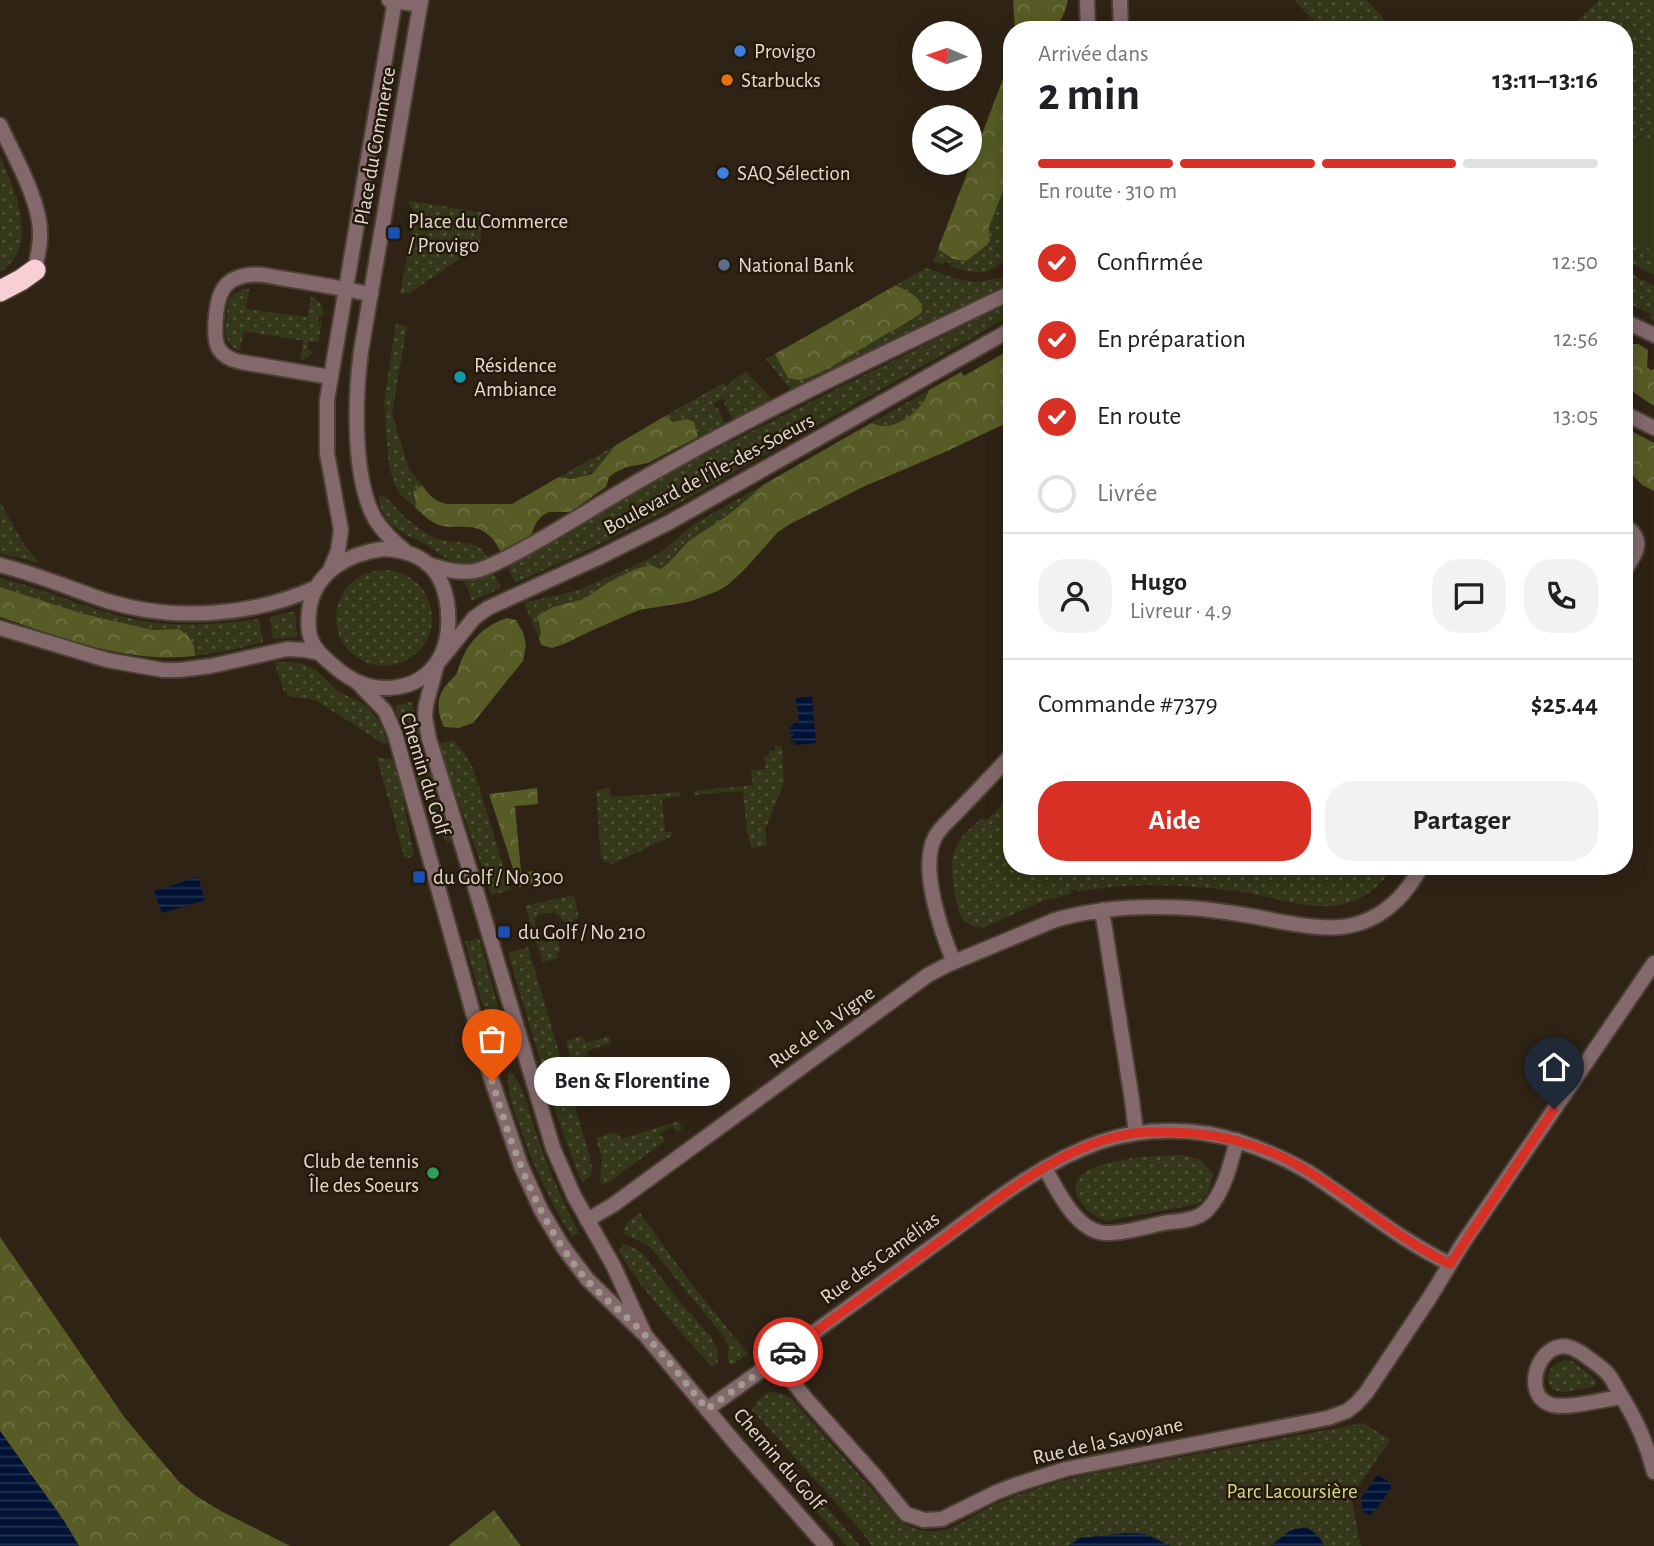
<!DOCTYPE html>
<html lang="fr">
<meta charset="utf-8">
<style>
:root{--surface:#fff;--page:#f2f2f2;--text:#202124;--muted:#757577;--line:#e0e0e0;--accent:#d93025}
body{margin:0;font-family:"Alegreya Sans",sans-serif;background:var(--page);color:var(--text);height:100vh;display:flex;flex-direction:column;font-size:26px;white-space:nowrap}
*{box-sizing:border-box;margin:0}
p{font-size:23px;color:var(--muted)}
.icon{flex:none;width:38px;height:38px;fill:none;stroke:currentColor;stroke-width:2;stroke-linecap:round;stroke-linejoin:round}
.map{position:relative;flex:1;overflow:hidden}
.panel{position:absolute;left:1003px;top:21px;width:630px;height:854px;display:flex;flex-direction:column;background:var(--surface);border-radius:28px;box-shadow:0 4px 18px #0003}
.panel>*{flex:none}
.needle{width:46px;rotate:272deg}
.tools{position:absolute;left:912px;top:21px;display:grid;gap:14px}
.tools a{display:grid;place-items:center;width:70px;height:70px;border-radius:50%;background:var(--surface);box-shadow:0 4px 18px #0003;font-size:35px}
.pin{position:absolute;display:grid;place-items:center;width:60px;height:60px;color:#fff;margin:-72px -30px;border-radius:50% 50% 50% 0;rotate:-45deg;box-shadow:0 0 7px #0007}
.pin .icon{rotate:45deg}
.courier{position:absolute;display:grid;place-items:center;width:70px;height:70px;margin:-35px;border:5px solid #d93025;border-radius:50%;background:#fff;color:#222;box-shadow:0 2px 9px #0007}
.bubble{position:absolute;height:49px;border-radius:24px;background:var(--surface);box-shadow:0 4px 18px #0003;font-size:23px;font-weight:600;line-height:49px;text-align:center}
.overview em{font-style:normal;font-weight:600}
.overview div{display:flex;flex-direction:column-reverse}
.overview{display:flex;align-items:center;justify-content:space-between;height:119px;padding:0 35px}
h1{font-size:46px;font-weight:600;line-height:52px}
.bar{display:grid;grid-template-columns:repeat(4,1fr);gap:10px 7px;align-content:center;height:84px;padding:0 35px}
.bar i{height:9px;border-radius:5px;background:var(--line)}
.bar .active{background:var(--accent)}
.bar p{grid-column:span 4}
.line{display:flex;align-items:center;gap:18px;padding:0 35px;border-top:2px solid var(--line)}
.line div{flex:1}
.round{display:grid;place-items:center;flex:none;width:74px;height:74px;border-radius:28px;background:var(--page)}
ol{padding:0 35px;list-style:none}
li{display:flex;align-items:center;gap:21px;height:77px}
li p{margin-inline-start:auto}
li .icon{padding:7px;border-radius:50%;background:var(--accent);color:#fff;stroke-width:4}
li:last-child{color:var(--muted)}
li i{width:38px;height:38px;border:4px solid var(--line);border-radius:50%}
.action{display:flex;gap:14px;margin-top:auto;padding:14px 35px}
.action a{flex:1;height:80px;border-radius:28px;background:var(--accent);color:#fff;font-size:28px;font-weight:600;line-height:80px;text-align:center}
.action a+a{background:var(--page);color:var(--text)}
.map>svg:first-child{display:block}
</style>
<div class="map">
<svg width="1654" height="1546" viewBox="0 0 1654 1546">
<defs>
<pattern id="green-dots" width="8" height="8" patternUnits="userSpaceOnUse" patternTransform="scale(1.75)"><rect width="8" height="8" fill="#343719"/><path d="M2 2h.1M6 6h.1" fill="none" stroke="#515339" stroke-width="1.8" stroke-linecap="round"/></pattern>
<pattern id="forest-crowns" width="20" height="18" patternUnits="userSpaceOnUse" patternTransform="scale(1.75)"><rect width="20" height="18" fill="#575b25"/><path d="M2 6a3 3 0 1 1 6 0M12 15a3 3 0 1 1 6 0" fill="none" stroke="#6f7244"/></pattern>
<pattern id="water-rules" width="6" height="5" patternUnits="userSpaceOnUse" patternTransform="scale(1.75)"><rect width="6" height="5" fill="#001235"/><path d="M0 2.5h6" fill="none" stroke="#253451"/></pattern>
</defs>
<rect width="100%" height="100%" fill="#2f2315"/>
<!-- green -->
<path fill="url(#green-dots)" d="M 1294,0 L 1367,0 L 1394,30 L 1322,30 Z
M 1599,0 L 1654,0 L 1654,275 L 1624,260 L 1624,30 L 1567,30 Z
M 0,156 C 15,192 41,245 0,272 Z
M 1011,171 L 1011,253 C 991,276 979,276 950,266 L 951,263 L 945,262 L 944,265 L 933,261 L 938,249 L 953,259 L 990,241 L 989,227 Z
M 412,201 L 484,213 L 480,242 L 478,246 L 410,293 L 400,294 L 414,221 L 414,211 L 408,202 Z
M 926,268 C 942,273 960,282 977,282 C 989,282 1000,271 1008,284 L 941,316 L 791,390 L 766,359 L 775,354 L 788,377 L 853,354 L 877,338 L 912,321 L 905,291 L 896,285 Z
M 1624,270 L 1654,286 L 1654,321 L 1650,319 L 1651,314 C 1620,300 1624,303 1624,270 Z
M 243,289 L 249,289 L 246,309 L 307,317 L 311,297 C 320,300 325,307 323,316 L 318,317 L 318,321 L 322,322 L 318,342 L 309,341 L 308,350 L 312,351 L 309,357 L 300,361 L 303,341 L 244,331 L 240,350 L 236,350 L 229,343 L 225,334 L 225,328 L 229,299 L 237,292 Z
M 1011,302 L 1011,315 L 965,342 L 674,506 L 588,550 L 515,583 L 507,565 L 560,538 L 660,477 Z
M 396,324 L 407,326 L 392,414 L 409,469 L 422,485 L 414,492 L 416,501 L 415,507 L 401,495 L 394,483 L 389,467 L 384,402 Z
M 746,371 L 770,397 L 768,402 L 733,420 L 724,403 L 726,402 L 723,398 L 713,404 L 715,408 L 717,407 L 725,423 L 698,437 L 694,422 L 687,419 L 673,422 L 665,416 L 723,383 L 726,386 Z
M 929,390 C 924,407 902,427 882,426 C 881,426 872,423 871,423 Z
M 616,445 C 600,467 589,483 559,477 Z
M 763,485 L 749,498 L 716,523 L 691,540 L 680,548 L 667,566 L 660,569 L 633,570 L 609,582 L 584,599 L 553,607 L 543,612 L 537,622 L 541,633 L 539,638 L 524,603 L 579,590 L 629,568 L 660,553 L 694,524 Z
M 381,496 L 386,497 C 401,513 416,531 439,539 C 457,546 479,536 488,559 C 479,561 470,564 461,563 C 447,561 438,552 427,545 C 415,538 398,533 389,522 C 383,516 380,506 378,497 Z
M 0,502 L 25,546 L 39,563 L 0,553 Z
M336 618a48 48 0 1 1 96 0a48 48 0 1 1-96 0Z
M 493,573 L 501,588 L 472,601 L 465,582 Z
M 0,578 C 42,588 82,607 124,617 C 169,628 213,625 259,619 L 263,642 L 227,651 L 195,656 L 194,646 L 188,636 L 179,629 L 153,630 L 84,614 L 0,587 Z
M 295,611 L 297,637 L 273,639 L 270,617 Z
M 276,662 L 291,662 L 304,664 L 316,670 L 338,691 L 367,706 L 380,723 L 388,743 L 382,743 L 376,739 L 317,701 L 306,698 L 293,697 L 288,695 L 283,689 L 276,666 Z
M 412,702 L 419,734 L 405,738 L 395,708 L 397,705 Z
M 453,740 L 467,757 L 473,768 L 511,890 L 491,895 C 476,844 454,795 438,744 Z
M 775,746 L 782,746 L 784,783 L 765,830 L 767,846 L 752,848 L 747,833 L 743,791 L 694,795 L 694,791 L 753,785 L 751,770 L 766,769 L 764,756 L 769,755 L 769,751 L 775,751 Z
M 423,749 L 451,841 L 447,843 L 418,781 L 409,754 Z
M 376,755 L 381,758 L 392,759 L 400,784 L 414,856 L 405,859 Z
M 610,788 L 611,797 L 680,792 L 681,796 L 662,799 L 665,832 L 673,832 L 672,836 L 612,864 L 605,862 L 601,858 L 596,790 Z
M 1011,788 L 1012,866 L 1394,866 C 1381,886 1363,901 1339,905 C 1309,910 1278,898 1249,893 C 1193,885 1134,881 1078,892 L 1077,889 L 1071,890 L 1071,894 L 1043,901 L 985,927 C 974,929 966,925 960,915 C 955,895 946,861 958,843 C 964,833 973,826 982,818 L 986,821 L 1011,796 L 1007,793 Z
M 574,895 L 579,918 L 565,923 L 558,914 L 554,912 L 537,915 C 532,923 537,932 540,940 L 546,943 L 558,940 L 561,952 L 557,953 L 558,958 L 543,962 L 525,906 Z
M 479,938 L 503,1023 L 489,1027 L 465,942 Z
M 528,947 L 589,1154 L 592,1167 L 591,1177 L 585,1179 L 584,1183 L 579,1177 L 555,1110 L 508,953 Z
M 582,1036 L 586,1043 L 609,1036 L 611,1043 L 587,1051 L 588,1055 L 571,1060 L 566,1041 Z
M 512,1073 C 527,1091 530,1116 538,1138 C 549,1171 563,1202 579,1233 L 572,1237 C 551,1204 535,1169 522,1133 C 515,1114 507,1095 508,1074 Z
M 679,1121 L 682,1129 L 677,1132 L 672,1126 L 660,1134 L 665,1141 L 608,1183 L 603,1184 L 600,1182 L 602,1158 L 596,1138 L 615,1132 L 616,1135 L 619,1134 L 621,1139 Z
M 1182,1155 L 1201,1160 L 1213,1174 C 1211,1185 1207,1198 1197,1204 L 1107,1221 C 1095,1218 1084,1209 1078,1198 C 1075,1194 1075,1189 1076,1183 C 1084,1158 1159,1155 1182,1155 Z
M 640,1213 L 687,1278 L 748,1354 L 733,1364 L 731,1365 L 728,1361 L 728,1347 L 724,1337 L 651,1248 C 641,1239 629,1239 623,1232 L 627,1222 Z
M 623,1244 L 635,1248 L 645,1256 L 676,1297 L 711,1337 L 717,1349 L 718,1362 L 712,1367 C 679,1330 645,1295 619,1252 Z
M 1566,1360 L 1574,1362 L 1596,1380 L 1596,1386 L 1564,1392 L 1553,1390 C 1542,1376 1551,1363 1566,1360 Z
M 769,1392 L 781,1393 L 791,1398 L 899,1520 C 912,1530 930,1534 945,1530 C 960,1526 975,1514 989,1507 C 1017,1494 1046,1485 1075,1477 L 1364,1423 L 1390,1440 L 1351,1497 L 1361,1546 L 872,1546 L 861,1531 L 752,1410 L 757,1401 Z
M 776,1453 L 833,1514 L 860,1546 L 847,1546 L 770,1458 Z"/>
<!-- forest -->
<path fill="url(#forest-crowns)" d="M 1013,0 L 1068,0 L 1065,11 L 1056,30 L 1015,30 Z
M 1011,58 L 1011,171 L 989,227 L 990,241 L 987,245 L 966,261 L 953,259 L 938,249 Z
M 896,285 C 907,292 923,296 922,312 C 908,324 892,330 876,340 C 860,349 816,379 799,380 C 797,380 790,378 788,378 L 775,354 Z
M 1624,338 L 1632,344 L 1638,344 L 1648,350 L 1647,367 L 1651,370 L 1654,369 L 1654,406 L 1636,394 L 1624,383 Z
M 1011,349 L 1011,421 L 945,452 L 865,486 L 792,523 L 778,532 L 746,568 L 729,584 L 718,591 L 688,602 L 639,610 L 593,630 L 564,644 L 552,648 L 541,645 L 539,638 L 541,633 L 537,616 L 553,607 L 584,599 L 609,582 L 633,570 L 650,565 L 660,569 C 672,563 678,550 688,542 C 697,535 706,530 716,523 C 733,512 748,499 763,485 L 871,423 C 872,423 881,426 882,426 C 902,427 924,407 929,390 L 961,372 L 964,376 Z
M 665,416 L 673,422 L 687,419 L 694,422 L 698,437 L 648,463 L 627,467 L 616,472 L 609,477 L 606,487 L 570,512 L 549,512 L 542,516 L 537,521 L 531,535 L 501,552 C 493,537 484,527 466,527 C 459,526 451,528 443,526 C 432,524 423,515 415,507 L 416,501 L 413,492 L 422,485 C 429,495 434,501 447,504 L 512,504 L 559,477 L 571,479 L 592,474 L 616,445 Z
M 1624,427 L 1654,443 L 1654,491 L 1642,485 L 1624,466 Z
M 0,587 L 84,614 L 153,630 L 179,629 L 188,636 L 194,646 L 195,656 C 128,664 63,638 0,617 Z
M 507,618 L 516,620 L 523,632 L 526,645 L 523,661 L 473,723 L 459,728 L 444,727 C 439,716 435,702 443,690 C 446,684 453,679 457,673 C 459,668 460,662 463,657 C 471,638 488,624 507,618 Z
M 537,788 L 538,804 L 515,806 L 521,872 L 539,871 L 539,877 L 537,882 L 519,887 L 489,794 Z
M 0,1237 L 125,1418 L 180,1483 L 198,1497 L 221,1511 L 290,1546 L 79,1546 L 64,1521 L 0,1431 Z
M 494,1510 L 521,1546 L 448,1546 Z"/>
<!-- pitch -->
<path fill="#343719" d="M 1637,135 L 1654,145 L 1654,252 L 1624,234 L 1624,157 Z"/>
<!-- water -->
<path fill="url(#water-rules)" d="M 812,696 L 816,743 L 795,745 L 795,742 L 791,742 L 791,736 L 794,736 L 794,733 L 790,733 L 790,727 L 793,726 L 793,723 L 799,722 L 796,698 Z
M 198,877 L 205,900 L 162,913 L 154,891 Z
M 0,1431 L 64,1521 L 79,1546 L 0,1546 Z
M 1379,1476 L 1391,1483 L 1391,1488 L 1376,1510 L 1372,1511 L 1372,1514 L 1367,1515 L 1366,1512 L 1363,1513 L 1361,1498 L 1376,1477 Z
M 1306,1527 C 1314,1532 1321,1537 1324,1546 L 1270,1546 L 1291,1530 Z
M 1127,1533 L 1145,1534 L 1171,1546 L 1068,1546 L 1080,1538 Z"/>
<g fill="none" stroke-linecap="round" stroke-linejoin="round">
<!-- minor casing -->
<g stroke="#4b4033" stroke-width="18">
<path id="minor" d="M 389,0 L 420,5
M 0,125 C 13,154 40,200 40,232 C 41,244 37,257 35,270
M 330,377 L 241,362 C 231,360 224,357 219,349 C 212,338 216,302 222,291 C 226,283 235,278 243,276 C 257,272 273,277 286,279 C 315,283 343,289 371,294
M 1624,525 C 1646,540 1636,553 1624,571
M 1102,910 L 1132,1100 L 1136,1133
M 954,962 C 941,932 919,867 935,837 C 941,826 952,818 960,809 C 977,791 995,773 1012,754
M 1045,1168 C 1057,1190 1076,1231 1105,1233 C 1122,1234 1146,1227 1163,1223 C 1177,1221 1198,1221 1208,1209 C 1224,1192 1231,1163 1237,1140
M 587,1220 L 613,1205 L 928,975 L 947,965 L 1055,920 C 1103,906 1154,905 1203,909 C 1228,912 1253,916 1277,921 C 1323,929 1360,936 1397,900 C 1407,890 1415,878 1422,866
M 776,1361 L 808,1401 L 876,1477 L 900,1507 L 906,1514 L 924,1520 L 942,1519 L 997,1492 L 1018,1484 L 1066,1469 L 1328,1418 L 1347,1411 L 1356,1404 L 1366,1393 L 1430,1297 L 1463,1243 L 1654,963
M 1622,1397 C 1604,1399 1568,1409 1552,1405 C 1526,1398 1533,1359 1553,1349 C 1564,1343 1574,1348 1583,1354 C 1592,1361 1601,1366 1608,1374 C 1614,1381 1617,1390 1622,1397 C 1637,1421 1647,1444 1654,1472
M 707,1409 C 782,1356 856,1302 930,1248 C 984,1209 1037,1164 1100,1142 C 1143,1127 1197,1127 1241,1142 C 1262,1149 1283,1158 1303,1169 C 1316,1176 1327,1185 1339,1193 C 1375,1218 1410,1245 1450,1264"/>
</g>
<!-- tertiary casing -->
<g stroke="#4b4033" stroke-width="18">
<path id="tertiary" d="M 1087,0 L 1088,30
M 1120,0 L 1121,30
M 1624,321 L 1654,335
M 1624,413 L 1654,428
M 384,549 C 402,550 421,555 433,569 C 452,592 454,641 435,665 C 424,680 407,687 389,688 C 368,689 350,680 335,667 C 326,659 315,651 311,639 C 308,631 308,621 309,612 C 313,572 349,553 384,549 Z
M 405,551 C 394,542 383,532 375,519 C 352,477 355,398 361,351 L 421,0
M 427,564 C 444,569 462,575 479,570 C 499,563 518,552 536,542 C 578,518 618,492 660,469 C 774,404 894,349 1012,292
M 0,565 C 37,574 71,589 107,601 C 174,622 254,616 317,587
M 330,570 L 338,551 L 341,530 L 327,453 L 327,400 L 395,0
M 0,628 L 107,660 L 163,670 L 179,670 L 211,666 L 287,649 L 305,650 L 319,653
M 358,683 L 385,711 L 395,734 L 492,1081 L 521,1166 L 541,1210 L 563,1247 L 588,1280 L 645,1335 L 736,1444 L 826,1546
M 645,1335 L 613,1265 L 574,1196 L 553,1148 L 475,887 L 429,739 L 425,717 L 426,705 L 437,664 L 474,618 L 488,608 L 600,557 L 668,523 L 1012,329"/>
</g>
<!-- motorway casing -->
<g stroke="#4b4033" stroke-width="24">
<path id="motorway" d="M 0,291 L 21,280 L 35,270"/>
</g>
<!-- minor -->
<use href="#minor" stroke="#83696c" stroke-width="14"/>
<!-- tertiary -->
<use href="#tertiary" stroke="#83696c" stroke-width="14"/>
<!-- motorway -->
<use href="#motorway" stroke="#f7cfd4" stroke-width="21"/>
</g>
<g fill="none" stroke-linecap="round" stroke-linejoin="round">
<!-- done -->
<path stroke="#a3998f" stroke-width="7" stroke-dasharray="0 12.6" d="M 492,1081 C 513,1151 538,1222 586,1279 C 604,1299 626,1315 645,1335 C 667,1358 686,1384 707,1409 L 788,1352"/>
<!-- route -->
<path stroke="#d93025" stroke-width="9" d="M 788,1352 C 839,1314 891,1277 942,1240 C 999,1198 1063,1143 1135,1133 C 1152,1131 1171,1132 1188,1133 C 1220,1135 1251,1143 1280,1156 C 1340,1185 1389,1235 1450,1264 L 1554,1109"/>
</g>
<!-- markers -->
<g fill="#3f7fe0" stroke="#25190b" stroke-width="2.5">
<circle cx="740" cy="51" r="7"/>
<circle cx="723" cy="173" r="7"/>
</g>
<circle fill="#e8710a" stroke="#25190b" stroke-width="2.5" cx="727" cy="80" r="7"/>
<g fill="#1a4fb4" stroke="#25190b" stroke-width="2.5">
<rect x="387" y="226" width="14" height="14" rx="3.5"/>
<rect x="412" y="870" width="14" height="14" rx="3.5"/>
<rect x="497" y="925" width="14" height="14" rx="3.5"/>
</g>
<circle fill="#5c6f8a" stroke="#25190b" stroke-width="2.5" cx="724" cy="265" r="7"/>
<circle fill="#0f9aa8" stroke="#25190b" stroke-width="2.5" cx="460" cy="377" r="7"/>
<circle fill="#2e9e5b" stroke="#25190b" stroke-width="2.5" cx="433" cy="1173" r="7"/>
<g text-anchor="middle" dominant-baseline="central" stroke-width="5" stroke-linejoin="round" paint-order="stroke">
<!-- poi labels -->
<g font-size="21" fill="#e1d9d0" stroke="#25190b" text-anchor="start">
<text x="754" y="51">Provigo</text>
<text x="741" y="80">Starbucks</text>
<text x="737" y="173">SAQ Sélection</text>
<text x="408" y="221">Place du Commerce<tspan x="408" dy="24">/ Provigo</tspan></text>
<text x="738" y="265">National Bank</text>
<text x="474" y="365">Résidence<tspan x="474" dy="24">Ambiance</tspan></text>
<text x="433" y="877">du Golf / No 300</text>
<text x="518" y="932">du Golf / No 210</text>
<text x="419" y="1161" text-anchor="end">Club de tennis<tspan x="419" dy="24">Île des Soeurs</tspan></text>
</g>
<!-- street labels -->
<g font-size="21" fill="#e1d9d0" stroke="#25190b">
<text transform="translate(375 146) rotate(-80)">Place du Commerce</text>
<text transform="translate(709 474) rotate(-28)">Boulevard de l'Île-des-Soeurs</text>
<text transform="translate(425 774) rotate(73)">Chemin du Golf</text>
<text transform="translate(822 1027) rotate(-36)">Rue de la Vigne</text>
<text transform="translate(880 1258) rotate(-36)">Rue des Camélias</text>
<text transform="translate(1108 1441) rotate(-13)">Rue de la Savoyane</text>
<text transform="translate(779 1459) rotate(49)">Chemin du Golf</text>
</g>
<!-- park labels -->
<g font-size="21" fill="#d0d885" stroke="#25190b">
<text x="1292" y="1491">Parc Lacoursière</text>
</g>
</g>
</svg>
<div class="tools">
<a><svg class="needle" viewBox="-14 -14 28 28"><path d="M0-13l5 13h-10z" fill="#e53935"/><path d="M0 13l5-13h-10z" fill="#757577"/></svg></a>
<a><svg class="icon" aria-label="layers" viewBox="0 0 24 24"><path d="M12 4l9 5-9 5-9-5zM3 14l9 5 9-5"/></svg></a>
</div>
<div class="pin" style="left:492px;top:1081px;background:#ea580c"><svg class="icon" aria-label="bag" viewBox="0 0 24 24"><path d="M5 8h14l-1 12H6zM9 8a3 3 0 0 1 6 0"/></svg></div>
<div class="pin" style="left:1554px;top:1109px;background:#1f2937"><svg class="icon" aria-label="home" viewBox="0 0 24 24"><path d="M3 11l9-7 9 7M6 9v11h12V9"/></svg></div>
<div class="courier" style="left:788px;top:1352px"><svg class="icon" aria-label="car" viewBox="0 0 24 24"><path d="M5 17H2v-5l4-1 3-4h7l3 4 3 1v5h-3M9 17h6M6 11h13"/><circle cx="7" cy="17" r="2"/><circle cx="17" cy="17" r="2"/></svg></div>
<div class="bubble" style="left:534px;top:1057px;width:196px">Ben &amp; Florentine</div>
<section class="panel">
<div class="overview"><div><h1>2 min</h1><p>Arrivée dans</p></div><em>13:11–13:16</em></div>
<div class="bar"><i class="active"></i><i class="active"></i><i class="active"></i><i></i><p>En route · 310 m</p></div>
<ol>
<li><svg class="icon" aria-label="check" viewBox="0 0 24 24"><path d="M5 12l5 5 9-10"/></svg>Confirmée<p>12:50</p></li>
<li><svg class="icon" aria-label="check" viewBox="0 0 24 24"><path d="M5 12l5 5 9-10"/></svg>En préparation<p>12:56</p></li>
<li><svg class="icon" aria-label="check" viewBox="0 0 24 24"><path d="M5 12l5 5 9-10"/></svg>En route<p>13:05</p></li>
<li><i></i>Livrée</li>
</ol>
<div class="line" style="height:126px"><a class="round"><svg class="icon" aria-label="person" viewBox="0 0 24 24"><circle cx="12" cy="8" r="4"/><path d="M4 21q1-7 8-7t8 7"/></svg></a><div><b>Hugo</b><p>Livreur · 4.9</p></div><a class="round"><svg class="icon" aria-label="chat" viewBox="0 0 24 24"><path d="M4 5h16v11H9l-5 4z"/></svg></a><a class="round"><svg class="icon" aria-label="phone" viewBox="0 0 24 24"><path d="M5 4h4l2 5-3 2q2 4 5 5l2-3 5 2v4C11 20 4 13 5 4z"/></svg></a></div>
<div class="line" style="height:91px"><div>Commande #7379</div><b>$25.44</b></div>
<div class="action"><a>Aide</a><a>Partager</a></div>
</section>
</div>
